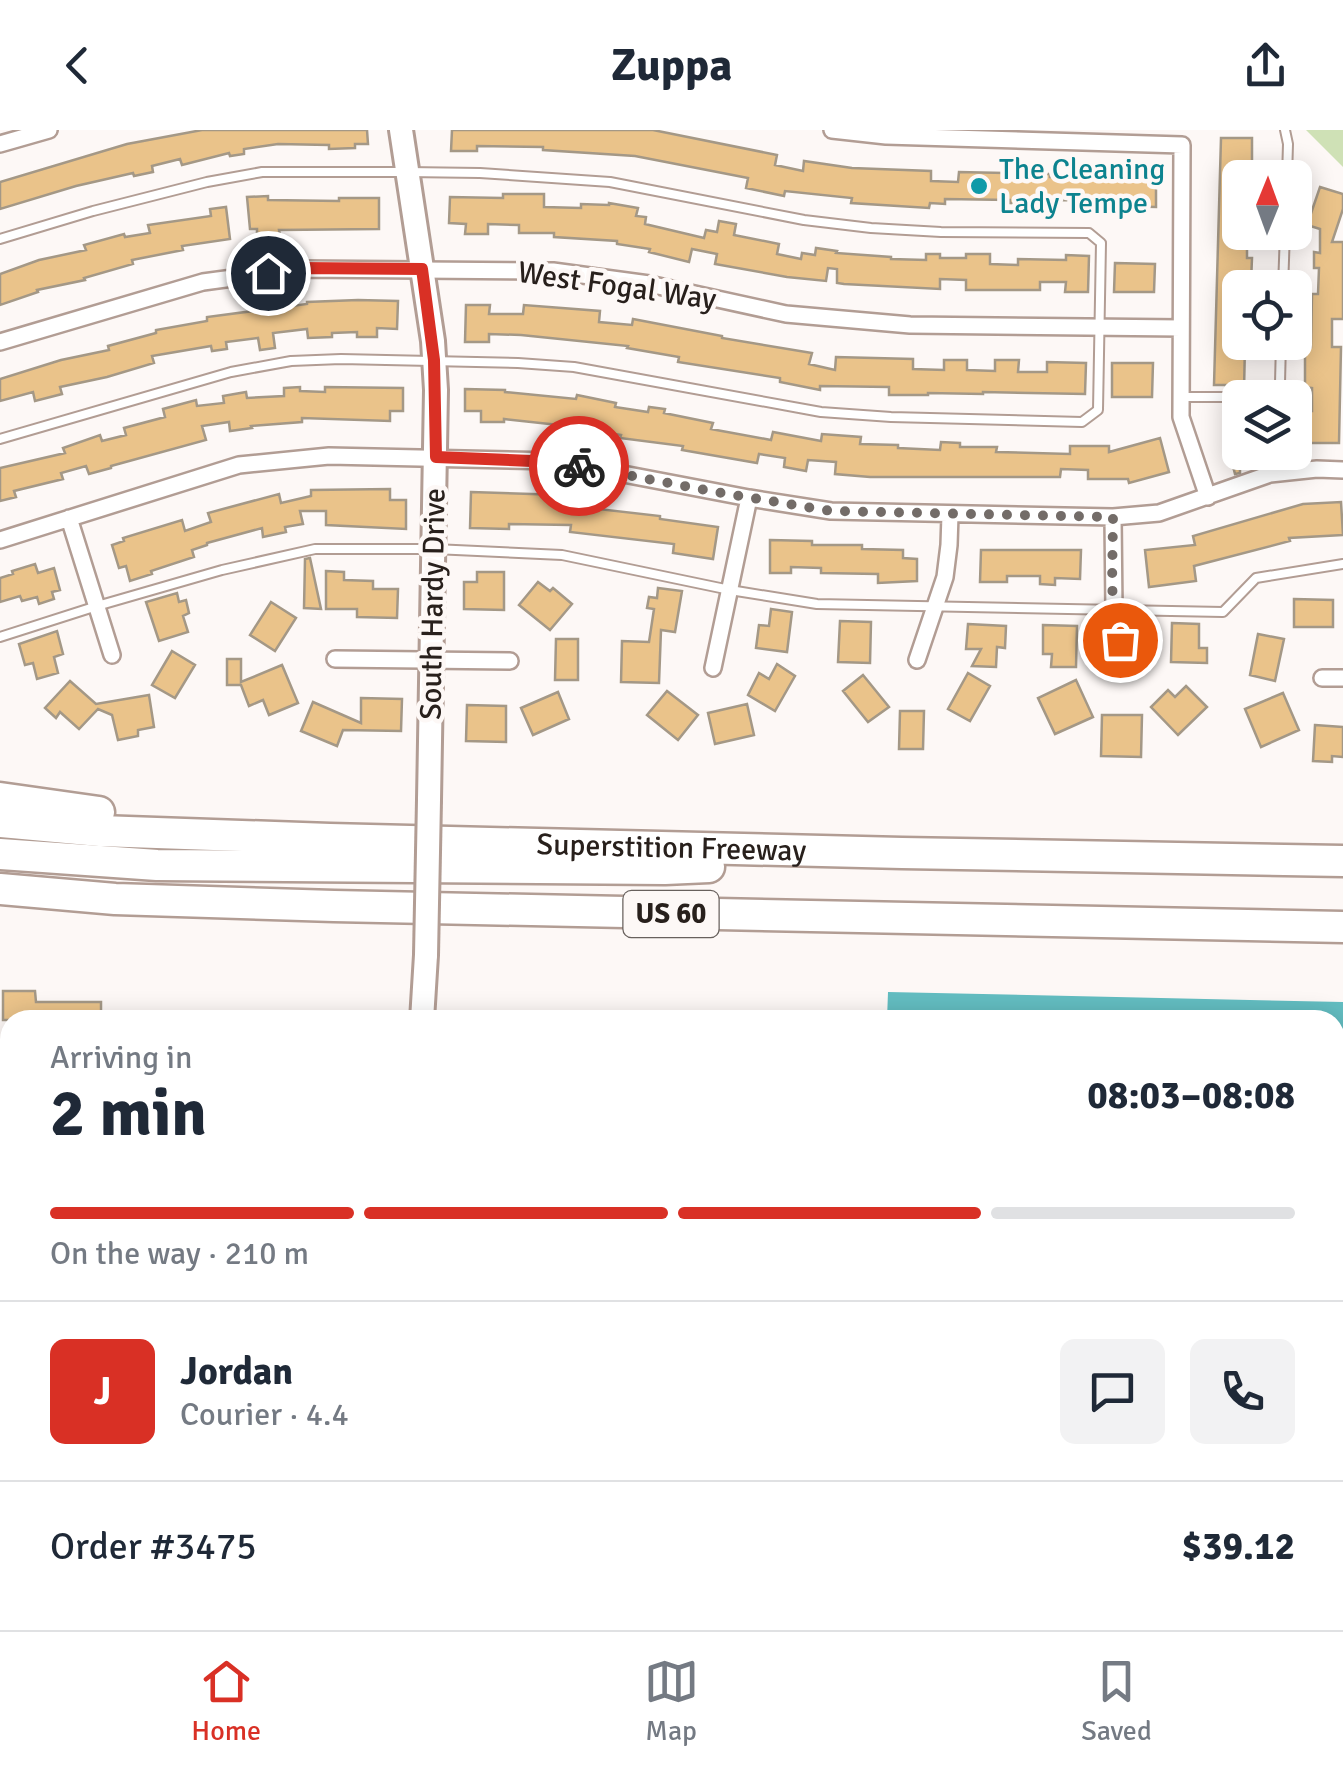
<!DOCTYPE html>
<meta charset="utf-8">
<style>
:root{--surface:#fff;--page:#f2f2f3;--text:#1f2937;--muted:#747a83;--line:#e0e1e3;--accent:#d93025}
body{margin:0;font-family:Signika,sans-serif;background:var(--page);color:var(--text);height:100vh;display:flex;flex-direction:column;font-size:38px;white-space:nowrap}
*{box-sizing:border-box;margin:0}
p{font-size:32px;color:var(--muted)}
.icon{flex:none;width:55px;height:55px;fill:none;stroke:currentColor;stroke-width:2;stroke-linecap:round;stroke-linejoin:round}
.map{position:relative;flex:1;overflow:hidden}
.drawer{position:absolute;left:0px;top:880px;width:1345px;height:620px;display:flex;flex-direction:column;background:var(--surface);border-radius:30px 30px 0 0;box-shadow:0 5px 25px #0003}
.drawer>*{flex:none}
.needle{width:65px;rotate:1deg}
.controls{position:absolute;left:1222px;top:30px;display:grid;gap:20px}
.controls a{display:grid;place-items:center;width:90px;height:90px;border-radius:15px;background:var(--surface);box-shadow:0 5px 25px #0003;font-size:50px}
.pin{position:absolute;display:grid;place-items:center;width:85px;height:85px;color:#fff;margin:-42px;border:5px solid #fff;border-radius:50%;box-shadow:0 2px 10px #0007}
.courier{position:absolute;display:grid;place-items:center;width:100px;height:100px;margin:-50px;border:8px solid #d93025;border-radius:50%;background:#fff;color:#222;box-shadow:0 2px 12px #0007}
.head em{font-style:normal;font-weight:700}
.head div{display:flex;flex-direction:column-reverse}
.head{display:flex;align-items:center;justify-content:space-between;height:170px;padding:0 50px}
h1{font-size:65px;font-weight:700;line-height:75px}
.bar{display:grid;grid-template-columns:repeat(4,1fr);gap:15px 10px;align-content:center;height:120px;padding:0 50px}
.bar i{height:12px;border-radius:8px;background:var(--line)}
.bar .on{background:var(--accent)}
.bar p{grid-column:span 4}
.line{display:flex;align-items:center;gap:25px;padding:0 50px;border-top:2px solid var(--line)}
.line div{flex:1}
.round{display:grid;place-items:center;flex:none;width:105px;height:105px;border-radius:15px;background:var(--page)}
header{display:flex;justify-content:space-between;align-items:center;height:130px;padding:0 50px;background:var(--surface);font-size:45px;font-weight:700}
.tabs{display:flex;justify-content:space-around;align-items:center;height:140px;border-top:2px solid var(--line);background:var(--surface);font-size:28px;color:var(--muted)}
.tabs a{display:grid;justify-items:center;gap:5px}
.tabs .on{color:var(--accent)}
.map>svg:first-child{display:block}
</style>
<header><svg class="icon" aria-label="back" viewBox="0 0 24 24"><path d="M15 5l-7 7 7 7"/></svg>Zuppa<svg class="icon" aria-label="share" viewBox="0 0 24 24"><path d="M12 15V3M7 8l5-5 5 5M5 13v7h14v-7"/></svg></header>
<div class="map">
<svg width="1343" height="1500" viewBox="0 0 1343 1500">
<rect width="100%" height="100%" fill="#fdf8f6"/>
<!-- green -->
<path fill="#cfe1b6" d="M 1306,0 L 1343,0 L 1343,37 Z"/>
<!-- water -->
<path fill="#63bdc1" d="M 888,862 L 1343,872 L 1343,1500 L 976,1500 L 964,1490 L 1335,1490 L 1335,890 L 887,890 Z"/>
<g fill="none" stroke-linecap="round" stroke-linejoin="round">
<!-- canal -->
<path stroke="#63bdc1" stroke-width="18" d="M 0,1038 L 10,1042
M 820,1490 L 833,1500"/>
</g>
<!-- building -->
<path fill="#eac38a" stroke="#a49886" stroke-width="2.5" d="M 202,0 L 367,0 L 368,14 L 355,14 L 355,18 L 329,19 L 329,15 L 278,14 L 244,19 L 244,24 L 230,26 L 229,23 L 182,35 L 180,29 L 152,36 L 153,42 L 134,46 L 133,43 L 76,56 L 0,79 L 0,52 L 127,14 Z
M 452,0 L 653,0 L 777,25 L 775,35 L 803,41 L 804,31 L 852,38 L 931,41 L 931,51 L 958,52 L 959,42 L 1050,44 L 1050,47 L 1156,46 L 1156,77 L 1116,76 L 1116,71 L 1050,70 L 1049,74 L 1010,73 L 1010,70 L 945,69 L 945,74 L 930,73 L 929,78 L 851,73 L 852,68 L 785,61 L 784,66 L 746,58 L 748,48 L 635,26 L 543,20 L 543,17 L 477,16 L 477,21 L 451,21 Z
M 1221,8 L 1252,8 L 1252,38 L 1242,37 L 1242,48 L 1240,48 L 1240,112 L 1247,112 L 1247,128 L 1252,128 L 1251,153 L 1240,153 L 1240,215 L 1245,215 L 1244,260 L 1226,260 L 1226,255 L 1214,255 Z
M 1320,57 L 1343,64 L 1343,79 L 1332,112 L 1343,112 L 1343,189 L 1332,189 L 1332,217 L 1341,217 L 1339,313 L 1307,313 L 1307,294 L 1302,294 L 1302,281 L 1312,281 L 1312,258 L 1305,257 L 1305,216 L 1311,217 L 1312,164 L 1318,164 L 1319,138 L 1314,138 L 1314,122 L 1320,123 L 1320,99 L 1307,95 Z
M 503,64 L 544,64 L 544,77 L 581,78 L 581,74 L 609,75 L 609,73 L 638,78 L 636,86 L 646,87 L 645,94 L 704,108 L 706,100 L 717,102 L 719,91 L 736,94 L 734,105 L 779,114 L 777,124 L 801,129 L 802,123 L 815,125 L 816,118 L 837,121 L 836,123 L 891,127 L 891,129 L 926,130 L 926,124 L 940,124 L 940,128 L 966,128 L 966,124 L 990,124 L 990,134 L 1018,135 L 1018,129 L 1066,130 L 1066,125 L 1089,126 L 1088,162 L 1065,162 L 1066,152 L 1040,152 L 1040,160 L 966,160 L 966,150 L 940,149 L 940,159 L 844,154 L 837,153 L 837,139 L 828,138 L 826,151 L 787,147 L 715,134 L 717,124 L 692,119 L 689,132 L 649,122 L 650,119 L 617,114 L 617,111 L 554,107 L 554,103 L 519,103 L 519,95 L 488,94 L 488,104 L 465,104 L 466,94 L 449,93 L 450,67 L 503,68 Z
M 268,66 L 268,70 L 339,71 L 339,68 L 379,68 L 379,99 L 279,100 L 280,105 L 257,107 L 257,99 L 250,99 L 247,67 Z
M 226,77 L 230,109 L 182,116 L 183,120 L 132,130 L 133,134 L 84,148 L 85,150 L 37,160 L 38,162 L 0,175 L 0,144 L 39,130 L 86,120 L 84,115 L 124,104 L 125,107 L 150,103 L 148,95 L 211,86 L 210,79 Z
M 1115,133 L 1155,134 L 1154,162 L 1114,162 Z
M 358,170 L 398,171 L 397,199 L 377,198 L 377,207 L 357,207 L 357,202 L 332,203 L 332,207 L 308,208 L 307,199 L 273,203 L 275,218 L 260,220 L 258,208 L 226,212 L 227,219 L 212,221 L 211,216 L 152,226 L 154,233 L 107,247 L 60,257 L 62,264 L 35,271 L 33,262 L 0,271 L 0,249 L 61,230 L 109,220 L 108,216 L 156,203 L 156,200 L 207,191 L 207,187 L 307,174 L 307,172 Z
M 466,175 L 490,175 L 489,184 L 523,184 L 524,175 L 600,181 L 599,192 L 632,195 L 633,189 L 722,206 L 722,208 L 812,223 L 809,234 L 835,240 L 836,227 L 913,229 L 913,239 L 944,240 L 944,230 L 967,230 L 967,240 L 995,241 L 995,230 L 1019,230 L 1018,242 L 1047,242 L 1047,232 L 1086,233 L 1085,264 L 983,262 L 983,264 L 928,263 L 928,265 L 889,265 L 889,257 L 820,256 L 820,260 L 780,252 L 780,248 L 678,232 L 679,227 L 627,218 L 628,216 L 521,205 L 489,204 L 489,212 L 465,212 Z
M 1112,233 L 1153,233 L 1152,267 L 1112,267 Z
M 300,257 L 300,261 L 325,262 L 325,257 L 403,258 L 403,281 L 390,281 L 390,291 L 302,288 L 302,292 L 251,296 L 252,298 L 230,301 L 229,292 L 202,296 L 206,310 L 111,336 L 111,338 L 89,344 L 86,336 L 61,343 L 63,349 L 14,361 L 16,367 L 0,371 L 0,338 L 65,323 L 63,318 L 100,305 L 102,311 L 126,305 L 124,298 L 165,287 L 163,279 L 196,270 L 197,276 L 224,273 L 223,266 L 246,262 L 247,268 L 284,266 L 284,258 Z
M 465,259 L 505,260 L 505,262 L 576,269 L 577,265 L 616,273 L 615,277 L 648,282 L 649,277 L 665,279 L 664,283 L 713,293 L 711,299 L 771,310 L 773,302 L 821,311 L 822,304 L 861,307 L 860,314 L 898,315 L 898,318 L 940,320 L 941,312 L 960,313 L 960,317 L 997,317 L 996,322 L 1070,324 L 1070,316 L 1109,316 L 1109,322 L 1160,308 L 1169,342 L 1129,353 L 1128,349 L 1088,349 L 1088,340 L 1061,339 L 1060,347 L 870,347 L 835,344 L 836,332 L 808,330 L 806,341 L 784,337 L 785,328 L 759,324 L 757,333 L 682,320 L 683,316 L 620,308 L 621,305 L 568,296 L 504,289 L 504,292 L 481,292 L 481,281 L 465,281 Z
M 1240,301 L 1240,343 L 1235,344 L 1225,305 Z
M 390,359 L 390,370 L 406,370 L 406,399 L 326,395 L 326,381 L 300,381 L 303,394 L 285,397 L 286,402 L 263,407 L 262,398 L 207,413 L 207,415 L 192,420 L 194,427 L 151,441 L 152,444 L 130,451 L 126,436 L 119,438 L 112,415 L 124,411 L 123,408 L 182,390 L 185,401 L 211,392 L 208,383 L 279,364 L 281,373 L 311,366 L 311,360 Z
M 471,362 L 563,365 L 563,370 L 599,375 L 598,379 L 660,386 L 660,389 L 718,397 L 713,429 L 673,423 L 674,414 L 570,402 L 571,395 L 509,394 L 509,399 L 470,398 Z
M 1341,372 L 1343,405 L 1289,408 L 1290,411 L 1194,436 L 1196,451 L 1149,457 L 1145,420 L 1195,415 L 1193,406 L 1303,374 Z
M 770,410 L 812,411 L 812,415 L 862,415 L 862,419 L 903,420 L 903,428 L 917,429 L 917,451 L 878,453 L 878,444 L 821,443 L 821,438 L 791,437 L 791,443 L 770,443 Z
M 981,420 L 1081,420 L 1080,449 L 1055,448 L 1055,455 L 1040,454 L 1040,446 L 1007,446 L 1007,452 L 980,452 Z
M 310,428 L 321,479 L 304,478 L 305,429 Z
M 35,434 L 38,443 L 54,438 L 60,460 L 52,462 L 54,469 L 39,474 L 37,467 L 22,471 L 20,466 L 0,472 L 0,448 L 13,444 L 12,441 Z
M 326,441 L 344,442 L 344,450 L 373,451 L 373,459 L 398,459 L 397,488 L 357,487 L 357,479 L 326,479 Z
M 477,442 L 504,442 L 504,480 L 464,479 L 464,452 L 477,452 Z
M 538,452 L 550,461 L 553,458 L 572,474 L 550,500 L 519,475 Z
M 658,458 L 682,461 L 675,502 L 661,500 L 659,553 L 621,552 L 622,511 L 649,512 L 654,479 L 647,478 L 649,467 L 657,468 Z
M 177,463 L 179,472 L 186,470 L 189,483 L 183,486 L 188,502 L 159,511 L 146,472 Z
M 1294,469 L 1333,470 L 1333,497 L 1294,497 Z
M 271,472 L 296,488 L 275,521 L 250,505 Z
M 771,479 L 792,482 L 787,522 L 756,518 L 759,495 L 769,496 Z
M 840,491 L 871,492 L 870,533 L 838,532 Z
M 1172,493 L 1199,494 L 1199,518 L 1207,518 L 1207,533 L 1171,532 Z
M 968,494 L 1006,496 L 1005,518 L 997,517 L 996,537 L 972,536 L 981,519 L 966,519 Z
M 1043,495 L 1077,496 L 1076,537 L 1051,537 L 1052,524 L 1043,524 Z
M 57,501 L 63,524 L 54,527 L 58,543 L 37,549 L 33,533 L 25,535 L 19,514 Z
M 1258,504 L 1284,509 L 1275,551 L 1250,545 Z
M 556,509 L 578,509 L 578,550 L 555,550 Z
M 172,521 L 195,535 L 175,568 L 152,555 Z
M 227,529 L 241,529 L 241,552 L 282,535 L 298,573 L 269,585 L 263,570 L 249,576 L 241,555 L 227,555 Z
M 777,534 L 795,546 L 775,581 L 748,565 L 759,543 L 769,549 Z
M 968,543 L 990,556 L 970,591 L 948,579 Z
M 863,545 L 889,577 L 868,592 L 843,561 Z
M 1076,550 L 1093,587 L 1055,604 L 1038,568 Z
M 70,551 L 96,574 L 149,565 L 154,597 L 138,600 L 138,606 L 118,610 L 112,585 L 98,579 L 79,599 L 60,582 L 56,588 L 45,578 Z
M 1186,556 L 1207,577 L 1178,605 L 1151,577 L 1168,560 L 1175,567 Z
M 667,561 L 698,585 L 678,610 L 647,585 Z
M 558,562 L 569,589 L 533,605 L 521,578 Z
M 1283,563 L 1299,600 L 1261,617 L 1245,579 Z
M 361,568 L 402,569 L 401,601 L 343,600 L 337,616 L 301,601 L 313,572 L 361,593 Z
M 747,574 L 754,605 L 715,614 L 708,583 Z
M 467,575 L 506,576 L 506,612 L 466,611 Z
M 900,581 L 924,581 L 923,619 L 899,619 Z
M 1102,585 L 1142,585 L 1141,627 L 1101,626 Z
M 1315,595 L 1343,597 L 1343,627 L 1332,626 L 1332,632 L 1313,631 Z
M 3,861 L 35,861 L 36,872 L 101,872 L 101,890 L 3,890 Z"/>
<g fill="none" stroke-linecap="round" stroke-linejoin="round">
<!-- lane casing -->
<g stroke="#b29d94" stroke-width="12">
<path id="lane" d="M 1285,0 L 1288,14 L 1287,48
M 0,109 L 93,81 L 207,52 L 262,42 L 407,42 L 480,43 L 610,52 L 804,90 L 871,98 L 941,102 L 1089,103 L 1101,113 L 1098,280 L 1082,292 L 891,287 L 821,282 L 574,237 L 518,233 L 341,229 L 291,231 L 231,242 L 0,309
M 1283,158 L 1285,102
M 1182,267 L 1269,267 L 1280,253 L 1281,212
M 0,507 L 97,476 L 222,440 L 315,419 L 434,419 L 562,425 L 730,460 L 817,474 L 1223,482 L 1256,448 L 1343,434
M 0,1064 L 10,1069
M 74,1500 L 75,1490"/>
</g>
<!-- street casing -->
<g stroke="#b29d94" stroke-width="20">
<path id="street" d="M 832,0 L 886,6 L 1182,15 L 1181,287 L 1208,367
M 0,14 L 49,0
M 0,212 L 203,152 L 300,139 L 553,141 L 649,154 L 786,184 L 910,195 L 1181,198
M 1113,387 L 1114,481 L 1125,539
M 69,388 L 112,525
M 0,410 L 239,335 L 329,326 L 555,331 L 749,368 L 831,381 L 1113,387 L 1159,383 L 1270,344 L 1317,339 L 1343,340
M 335,529 L 510,531
M 917,530 L 945,447 L 949,415 L 950,385
M 713,538 L 749,368
M 1322,548 L 1343,548
M 0,1206 L 10,1213
M 0,1309 L 10,1288
M 523,1500 L 529,1490"/>
</g>
<!-- secondary casing -->
<g stroke="#b29d94" stroke-width="28">
<path id="secondary" d="M 401,0 L 433,211 L 436,260 L 429,670
M 422,890 L 426,825
M 396,1500 L 397,1490"/>
</g>
<!-- highway casing -->
<g stroke="#b29d94" stroke-width="35">
<g id="highway">
<path d="M 0,668 L 99,682"/>
<path id="s1" d="M 0,692 L 100,701 L 330,709 L 902,723 L 1343,731"/>
<path d="M 0,724 L 157,735 L 665,739 L 709,737"/>
<path d="M 0,759 L 115,769 L 334,776 L 1343,797"/>
</g>
</g>
<!-- lane -->
<use href="#lane" stroke="#fff" stroke-width="8"/>
<!-- street -->
<use href="#street" stroke="#fff" stroke-width="15"/>
<!-- secondary -->
<use href="#secondary" stroke="#fff" stroke-width="22"/>
<!-- highway -->
<use href="#highway" stroke="#fff" stroke-width="30"/>
<!-- secondary-bridge casing -->
<g stroke="#b29d94" stroke-width="28" stroke-linecap="butt">
<path id="secondary-bridge" d="M 426,825 L 429,670"/>
</g>
<!-- secondary-bridge -->
<use href="#secondary-bridge" stroke="#fff" stroke-width="22"/>
</g>
<g fill="none" stroke-linecap="round" stroke-linejoin="round">
<!-- done -->
<path stroke="#736c68" stroke-width="10" stroke-dasharray="0 18" d="M 579,336 L 716,362 L 831,381 L 1113,387 L 1112,458 L 1120,510"/>
<!-- route -->
<path stroke="#d93025" stroke-width="12" d="M 268,143 L 300,138 L 422,139 L 434,230 L 436,327 L 555,332 L 579,336"/>
</g>
<!-- markers -->
<circle fill="#0f9aa8" stroke="#fdf8f6" stroke-width="4" cx="979" cy="56" r="10"/>
<g text-anchor="middle" dominant-baseline="central" stroke-width="9" stroke-linejoin="round" paint-order="stroke">
<!-- shield labels -->
<rect fill="#fdf8f6" stroke="#68615d" stroke-width="2.5" x="623.5" y="761" width="95" height="46" rx="8"/>
<g font-size="28" font-weight="bold" fill="#28201c">
<text x="671" y="784">US 60</text>
</g>
<!-- culture labels -->
<g font-size="30" fill="#0d838f" stroke="#fdf8f6" text-anchor="start">
<text x="999" y="39">The Cleaning<tspan x="999" dy="34">Lady Tempe</tspan></text>
</g>
<!-- street labels -->
<g font-size="30" fill="#28201c" stroke="#fdf8f6">
<text transform="translate(617 156) rotate(8)">West Fogal Way</text>
<text transform="translate(433 474) rotate(-89)">South Hardy Drive</text>
<text stroke="none"><textPath href="#s1" startOffset="672">Superstition Freeway</textPath></text>
</g>
</g>
</svg>
<div class="controls">
<a><svg class="needle" viewBox="-14 -14 28 28"><path d="M0-13l5 13h-10z" fill="#e53935"/><path d="M0 13l5-13h-10z" fill="#747a83"/></svg></a>
<a><svg class="icon" aria-label="locate" viewBox="0 0 24 24"><circle cx="12" cy="12" r="6"/><path d="M12 2v4M12 18v4M2 12h4M18 12h4"/></svg></a>
<a><svg class="icon" aria-label="layers" viewBox="0 0 24 24"><path d="M12 4l9 5-9 5-9-5zM3 14l9 5 9-5"/></svg></a>
</div>
<div class="pin" style="left:1120px;top:510px;background:#ea580c"><svg class="icon" aria-label="bag" viewBox="0 0 24 24"><path d="M5 8h14l-1 12H6zM9 8a3 3 0 0 1 6 0"/></svg></div>
<div class="pin" style="left:268px;top:143px;background:#1f2937"><svg class="icon" aria-label="home" viewBox="0 0 24 24"><path d="M3 11l9-7 9 7M6 9v11h12V9"/></svg></div>
<div class="courier" style="left:579px;top:336px"><svg class="icon" aria-label="bike" viewBox="0 0 24 24"><circle cx="6" cy="16" r="4"/><circle cx="18" cy="16" r="4"/><path d="M6 16l4-8h5l3 8M10 8l3 8H6M13 5h3"/></svg></div>
<section class="drawer">
<div class="head"><div><h1>2 min</h1><p>Arriving in</p></div><em>08:03–08:08</em></div>
<div class="bar"><i class="on"></i><i class="on"></i><i class="on"></i><i></i><p>On the way · 210 m</p></div>
<div class="line" style="height:180px"><b class="round" style="background:var(--accent);color:#fff">J</b><div><b>Jordan</b><p>Courier · 4.4</p></div><a class="round"><svg class="icon" aria-label="chat" viewBox="0 0 24 24"><path d="M4 5h16v11H9l-5 4z"/></svg></a><a class="round"><svg class="icon" aria-label="phone" viewBox="0 0 24 24"><path d="M5 4h4l2 5-3 2q2 4 5 5l2-3 5 2v4C11 20 4 13 5 4z"/></svg></a></div>
<div class="line" style="height:130px"><div>Order #3475</div><b>$39.12</b></div>
</section>
</div>
<nav class="tabs">
<a class="on"><svg class="icon" aria-label="home" viewBox="0 0 24 24"><path d="M3 11l9-7 9 7M6 9v11h12V9"/></svg>Home</a>
<a><svg class="icon" aria-label="map" viewBox="0 0 24 24"><path d="M3 6l6-2 6 2 6-2v14l-6 2-6-2-6 2zM9 4v14M15 6v14"/></svg>Map</a>
<a><svg class="icon" aria-label="saved" viewBox="0 0 24 24"><path d="M7 4h10v16l-5-4-5 4z"/></svg>Saved</a>
</nav>
